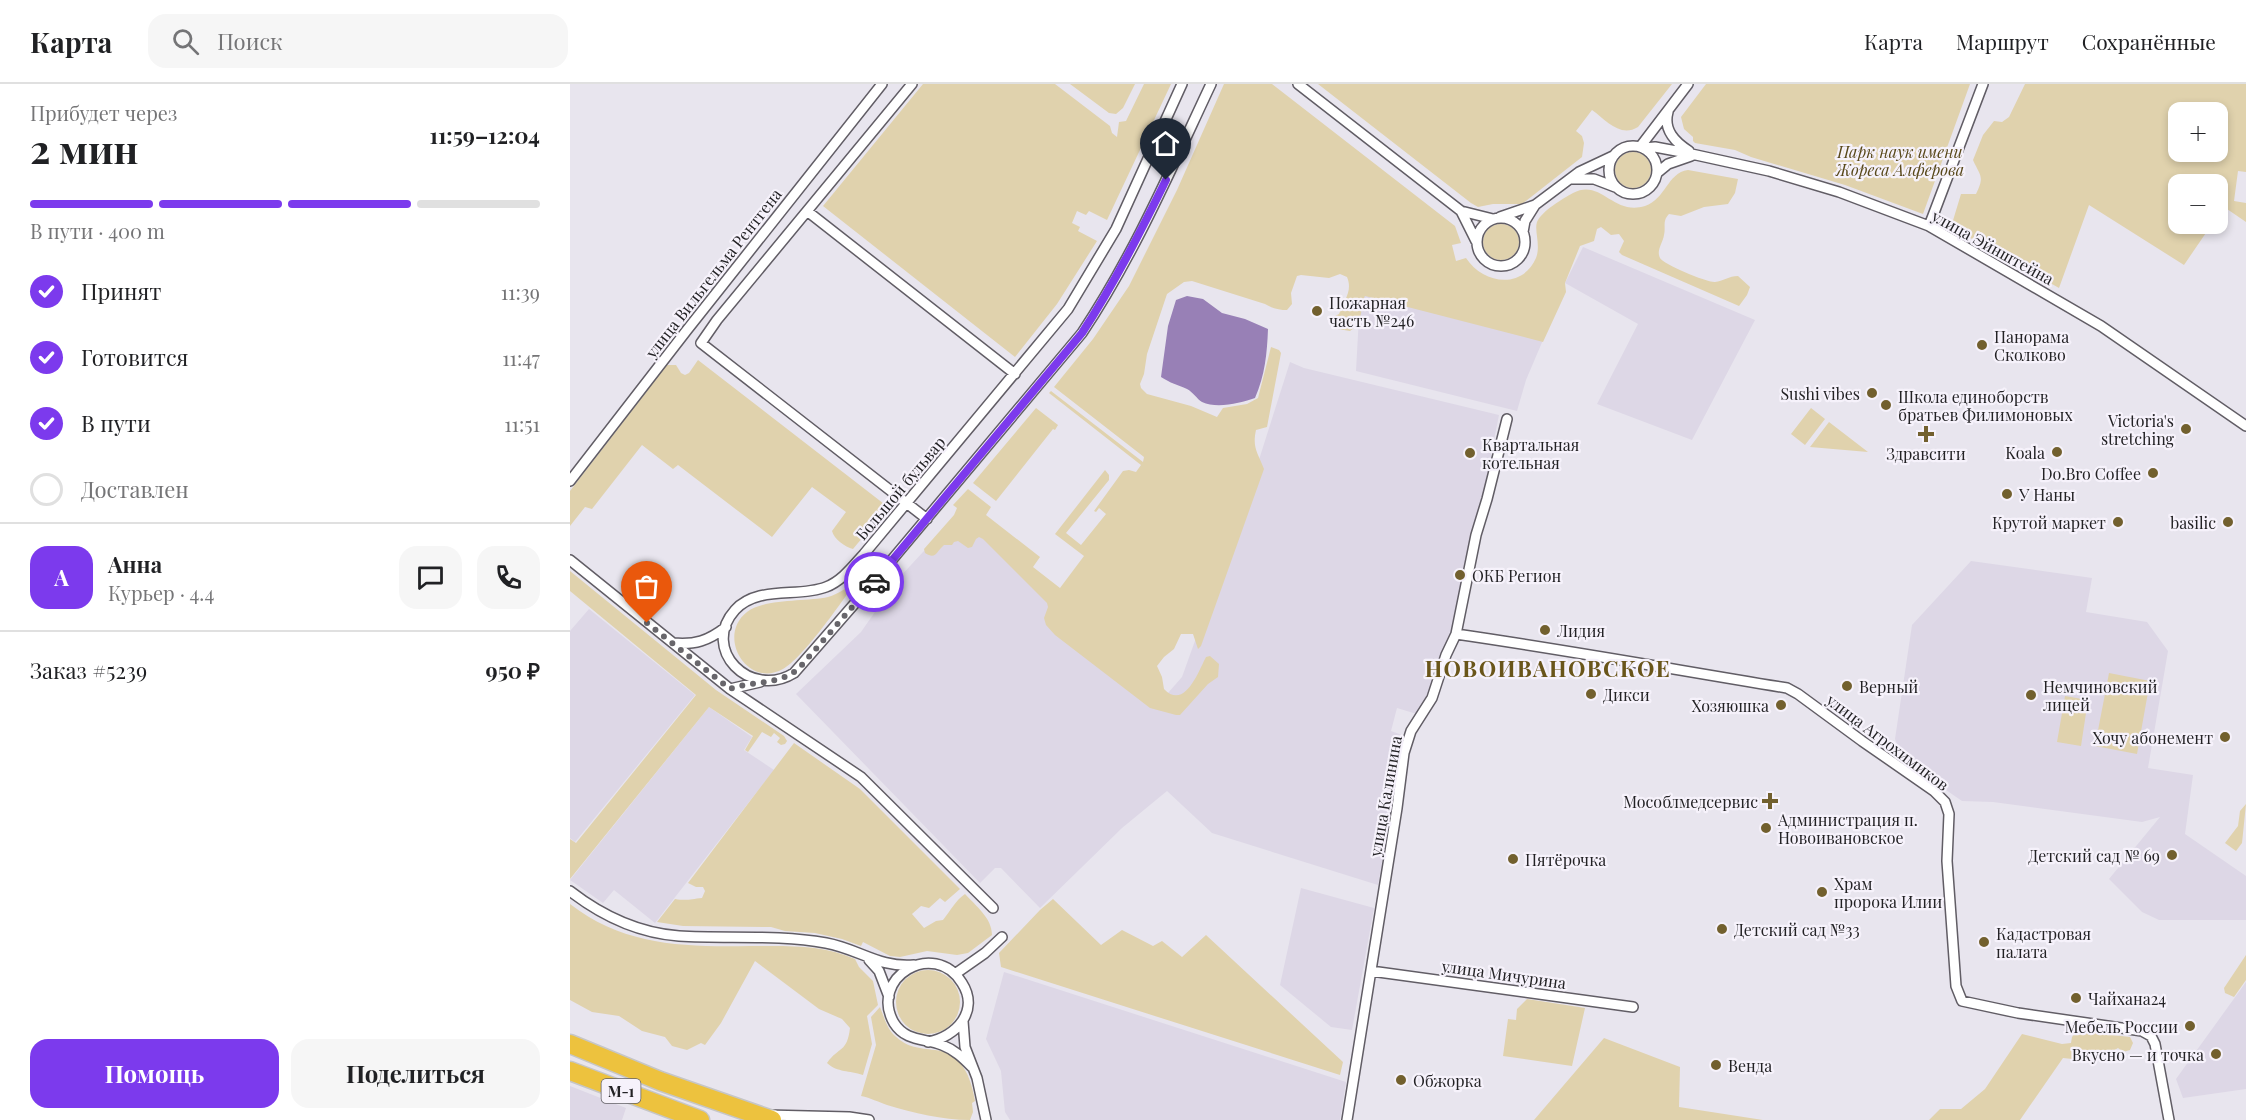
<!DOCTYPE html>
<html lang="ru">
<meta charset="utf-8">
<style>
:root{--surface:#fff;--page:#f6f6f6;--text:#202124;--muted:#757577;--line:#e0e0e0;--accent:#7c3aed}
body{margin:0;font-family:"Playfair Display",serif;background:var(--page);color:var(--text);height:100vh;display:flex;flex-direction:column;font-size:22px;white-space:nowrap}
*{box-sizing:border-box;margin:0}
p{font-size:20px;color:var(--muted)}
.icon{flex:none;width:33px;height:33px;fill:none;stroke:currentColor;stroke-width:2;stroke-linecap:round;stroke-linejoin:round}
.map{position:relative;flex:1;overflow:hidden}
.details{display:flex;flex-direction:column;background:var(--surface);width:570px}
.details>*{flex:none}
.fabs{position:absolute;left:1598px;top:18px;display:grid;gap:12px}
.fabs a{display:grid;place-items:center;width:60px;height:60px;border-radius:12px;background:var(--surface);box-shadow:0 3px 9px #0003;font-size:30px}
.pin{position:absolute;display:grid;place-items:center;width:51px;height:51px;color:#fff;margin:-62px -26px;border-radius:50% 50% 50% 0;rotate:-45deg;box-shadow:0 0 6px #0007}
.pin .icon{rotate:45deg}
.courier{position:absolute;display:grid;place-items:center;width:60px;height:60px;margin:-30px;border:4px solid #7c3aed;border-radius:50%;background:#fff;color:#222;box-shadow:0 2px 8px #0007}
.overview em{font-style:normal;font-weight:700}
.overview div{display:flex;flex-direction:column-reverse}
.overview{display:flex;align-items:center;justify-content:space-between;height:102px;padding:0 30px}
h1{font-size:39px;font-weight:700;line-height:45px}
.bar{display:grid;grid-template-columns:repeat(4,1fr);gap:9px 6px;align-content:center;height:72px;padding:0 30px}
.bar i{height:8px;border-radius:4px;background:var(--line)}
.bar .on{background:var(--accent)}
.bar p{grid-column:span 4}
.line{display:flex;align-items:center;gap:15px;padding:0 30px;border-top:2px solid var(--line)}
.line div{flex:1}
.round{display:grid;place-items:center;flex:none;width:63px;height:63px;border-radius:18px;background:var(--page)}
ol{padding:0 30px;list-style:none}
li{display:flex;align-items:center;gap:18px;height:66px}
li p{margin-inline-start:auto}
li .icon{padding:6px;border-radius:50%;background:var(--accent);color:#fff;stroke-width:4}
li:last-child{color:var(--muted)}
li i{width:33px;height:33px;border:3px solid var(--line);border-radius:50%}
.cta{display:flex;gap:12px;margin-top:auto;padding:12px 30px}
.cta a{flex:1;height:69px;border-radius:18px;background:var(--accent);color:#fff;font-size:24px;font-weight:700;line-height:69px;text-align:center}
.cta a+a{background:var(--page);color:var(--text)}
header{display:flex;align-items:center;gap:36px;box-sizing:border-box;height:84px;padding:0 30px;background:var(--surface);border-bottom:2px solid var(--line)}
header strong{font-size:28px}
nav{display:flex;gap:33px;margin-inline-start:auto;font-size:21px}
.search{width:420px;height:54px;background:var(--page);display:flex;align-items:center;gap:15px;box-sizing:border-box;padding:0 21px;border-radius:18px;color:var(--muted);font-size:22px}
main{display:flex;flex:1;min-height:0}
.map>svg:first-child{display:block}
</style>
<header>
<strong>Карта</strong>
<div class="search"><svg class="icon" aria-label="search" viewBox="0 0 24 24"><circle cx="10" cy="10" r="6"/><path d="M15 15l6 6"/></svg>Поиск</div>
<nav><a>Карта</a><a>Маршрут</a><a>Сохранённые</a></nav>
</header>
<main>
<section class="details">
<div class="overview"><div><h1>2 мин</h1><p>Прибудет через</p></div><em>11:59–12:04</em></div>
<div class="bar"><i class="on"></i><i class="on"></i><i class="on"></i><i></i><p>В пути · 400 m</p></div>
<ol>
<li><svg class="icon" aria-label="check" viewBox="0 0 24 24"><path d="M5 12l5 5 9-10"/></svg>Принят<p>11:39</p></li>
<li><svg class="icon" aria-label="check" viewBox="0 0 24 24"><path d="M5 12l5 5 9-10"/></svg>Готовится<p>11:47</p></li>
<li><svg class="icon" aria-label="check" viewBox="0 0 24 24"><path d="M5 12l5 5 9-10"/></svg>В пути<p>11:51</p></li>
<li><i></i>Доставлен</li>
</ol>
<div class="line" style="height:108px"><b class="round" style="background:var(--accent);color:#fff">А</b><div><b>Анна</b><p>Курьер · 4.4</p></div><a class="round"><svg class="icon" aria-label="chat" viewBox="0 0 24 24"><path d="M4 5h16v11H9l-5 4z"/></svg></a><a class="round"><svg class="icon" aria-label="phone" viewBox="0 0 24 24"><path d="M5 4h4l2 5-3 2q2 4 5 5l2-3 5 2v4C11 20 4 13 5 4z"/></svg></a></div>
<div class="line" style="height:78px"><div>Заказ #5239</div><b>950 ₽</b></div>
<div class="cta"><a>Помощь</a><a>Поделиться</a></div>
</section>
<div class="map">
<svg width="1676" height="1036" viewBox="0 0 1676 1036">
<rect width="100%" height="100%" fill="#e8e5ee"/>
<!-- built -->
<path fill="#ddd7e6" d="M 1013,163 L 1185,236 L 1122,356 L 1027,320 L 1068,240 L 995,199 Z
M 795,208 L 973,256 L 956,296 L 947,327 L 786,287 L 789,232 Z
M 720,278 L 734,284 L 929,331 L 887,540 L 850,631 L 827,624 L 821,647 L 832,651 L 828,687 L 808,801 L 642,749 L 597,707 L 552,744 L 470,824 L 431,784 L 425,784 L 410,799 L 226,610 L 291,548 L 328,495 L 390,428 L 584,625 L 612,593 L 680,404 Z
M 1401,477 L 1522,494 L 1516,528 L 1577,538 L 1598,567 L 1578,684 L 1623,691 L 1615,750 L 1676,792 L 1676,836 L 1589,836 L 1572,828 L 1539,795 L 1590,733 L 1572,738 L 1423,718 L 1392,717 L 1328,673 L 1329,666 L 1325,655 L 1342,541 Z
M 19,525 L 125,611 L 5,758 L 0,754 L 0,547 Z
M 139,623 L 182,653 L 174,666 L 204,686 L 85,839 L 44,806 L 33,819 L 0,796 Z
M 731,804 L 804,824 L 782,946 L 761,943 L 710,901 Z
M 434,888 L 776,998 L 770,1036 L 440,1036 L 435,1028 L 431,987 L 416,955 Z
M 1676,898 L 1676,1005 L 1613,1014 L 1606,995 Z
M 0,1002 L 56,1024 L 52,1036 L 0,1036 Z"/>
<!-- green -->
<path fill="#e0d2ad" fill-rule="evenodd" d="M 353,0 L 485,0 L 540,42 L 542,49 L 547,53 L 549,38 L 556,37 L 574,0 L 601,0 L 537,136 L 519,127 L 516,131 L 507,127 L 502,139 L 510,143 L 508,147 L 527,157 L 487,220 L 445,273 L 253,122 Z
M 500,0 L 565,0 L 553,24 L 546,30 L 539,29 Z
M 654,0 L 702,0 L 885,142 L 891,159 L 882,161 L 886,177 L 896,174 C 913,200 952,206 966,174 C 971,161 964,147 967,138 C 972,127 992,115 1003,109 C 1031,94 1043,132 1075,122 C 1096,115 1097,89 1118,86 L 1168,95 L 1165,109 L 1158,120 L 1134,123 L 1111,132 L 1099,130 C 1092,137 1096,143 1094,151 C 1093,159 1086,166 1090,174 C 1093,180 1138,199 1145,198 C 1153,197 1159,192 1168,192 L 1180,203 L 1177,211 L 1169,222 L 1052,171 L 1049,168 L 1054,157 L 1049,150 L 1041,151 L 1031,143 L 1027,145 L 1024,157 L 1010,162 L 995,199 L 996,208 L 973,258 L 795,212 L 791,219 C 793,230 789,241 780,247 L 768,245 L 761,242 L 759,235 L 769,230 C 774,216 783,207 777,193 L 770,190 L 759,194 L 731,191 L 727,192 L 721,209 L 722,220 L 717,226 C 710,226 701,224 695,220 L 622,197 L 614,198 L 597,210 L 577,270 L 574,290 L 570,300 L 571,304 L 577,310 L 621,322 L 647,333 L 653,324 L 677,320 L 688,314 L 701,263 L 709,266 L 711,269 L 697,343 L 686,346 C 682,364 688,369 694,385 L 631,562 L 628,565 L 623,550 L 611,550 L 604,565 L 594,573 L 587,582 L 592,593 L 594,605 C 615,627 629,586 636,573 L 640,572 L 649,580 L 648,593 L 638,600 L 610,631 L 606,631 L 580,624 L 485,551 L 476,541 L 474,534 L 478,523 L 477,519 L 413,455 L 409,453 L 406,455 L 402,463 L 398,464 L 388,457 L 384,458 L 382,461 L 374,461 C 366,468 366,476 355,469 L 354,465 L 384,431 L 387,424 L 383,421 L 398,405 L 421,423 L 416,431 L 470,473 L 463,483 L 490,504 L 514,472 L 485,450 L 535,386 L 539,391 L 539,396 L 496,449 L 511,461 L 536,430 L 529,424 L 526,428 L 524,427 L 553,387 L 559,386 L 566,388 L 571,381 L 479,309 L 481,307 L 573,378 L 574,373 L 484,303 L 523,255 L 559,202 L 607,106 Z
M 748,0 L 1102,0 L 1068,43 C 1050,54 1036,36 1022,26 L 1006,47 L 1012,52 L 1014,59 L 1012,73 L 952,120 L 923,120 L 908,123 L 901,119 Z
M 1136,0 L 1400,0 L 1353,130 L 1275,101 L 1181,73 L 1165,66 L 1125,59 L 1123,57 L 1123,53 L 1114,45 L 1111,33 Z
M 1455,0 L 1676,0 L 1676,88 L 1668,87 L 1664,117 L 1676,119 L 1676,138 L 1657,125 L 1651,126 L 1647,131 L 1647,100 L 1608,100 L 1608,140 L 1642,140 L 1614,181 L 1519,121 L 1489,204 L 1381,143 L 1391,110 L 1406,110 C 1415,92 1410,92 1403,76 L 1413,51 L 1424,37 L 1432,38 L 1439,33 ZM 1647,28 L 1647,68 L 1608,68 L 1608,28 Z
M1045 86a18 18 0 1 1 36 0a18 18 0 1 1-36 0Z
M913 158a18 18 0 1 1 36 0a18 18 0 1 1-36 0Z
M 128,276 L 318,423 L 283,465 C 275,463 264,455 262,447 L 276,428 L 242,403 L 202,453 L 108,381 L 103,385 L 72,361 L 22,425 L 15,423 L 0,442 L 0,407 L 97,281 L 106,281 L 111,289 L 115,291 L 119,289 Z
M 466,324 L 488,341 L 485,346 L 483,345 L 426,417 L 403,399 Z
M 1241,324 L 1255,335 L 1235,361 L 1221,350 Z
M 1259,338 L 1298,368 L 1240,363 Z
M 0,487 L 146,606 L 214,652 L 217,657 L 215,660 L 211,661 L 207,658 L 210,654 L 204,649 L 201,653 L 192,648 L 178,668 L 175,666 L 183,652 L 139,623 L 0,795 L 0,755 L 6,759 L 126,611 L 0,507 Z
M 286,497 C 273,517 232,575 213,585 C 177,605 146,552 177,528 C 196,514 236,518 258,513 C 269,510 277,503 286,497 Z
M 1539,589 L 1580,597 L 1567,670 L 1525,662 Z
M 1495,612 L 1518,616 L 1511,662 L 1487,658 Z
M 224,659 L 290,705 L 390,805 L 375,818 L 370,814 L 359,824 L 351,822 L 342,830 L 354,844 L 366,837 L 373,836 C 381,826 385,817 395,810 C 406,822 422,834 422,851 L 398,869 L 387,871 L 357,867 L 330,873 L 320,872 L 293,858 L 291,862 L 272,855 L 245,849 L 215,847 L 201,843 L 113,842 L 87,838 L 105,815 C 117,817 121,815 132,814 L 135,807 L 133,803 L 126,803 L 118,799 Z
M 1676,720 L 1672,759 L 1666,767 L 1655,759 L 1668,742 L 1670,727 Z
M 483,815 L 531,861 L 552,846 L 583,862 L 592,857 L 612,873 L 636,851 L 773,978 L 770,991 L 431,883 L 429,869 L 470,826 Z
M 0,820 C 54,862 114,863 180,862 C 215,862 252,860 285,875 L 289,883 L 303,897 L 308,921 L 297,932 L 302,960 L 293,991 C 279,986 268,989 257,979 C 269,962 277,969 280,944 L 272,935 L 249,925 L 185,877 L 151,939 L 135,961 L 131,959 L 117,966 L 102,962 L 95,953 L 72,947 L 49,932 L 22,928 L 0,916 Z
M 1676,871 L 1676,896 L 1664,913 L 1655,909 L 1654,904 Z
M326 918a32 32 0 1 1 64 0a32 32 0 1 1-64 0Z
M 957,915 L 1015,924 L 1002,982 L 933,972 L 938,935 L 946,936 L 947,925 Z
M 310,923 C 314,933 317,945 325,952 C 338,964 349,964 365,966 C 392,969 401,993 405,1017 L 402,1019 L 403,1028 L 400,1036 C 372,1036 344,1029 317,1021 C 308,1018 301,1014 291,1012 L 306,961 L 301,933 Z
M 1507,947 L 1560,953 L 1563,959 L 1560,966 L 1553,968 L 1548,964 L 1533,973 L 1528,968 L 1519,969 L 1512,976 L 1493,974 L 1450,1036 L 1359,1036 L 1370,1025 L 1391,1025 L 1415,1005 L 1452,950 L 1492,960 L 1501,959 L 1502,953 Z
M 1034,954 L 1110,983 L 1109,1023 L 1193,1036 L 964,1036 Z"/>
<!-- water -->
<path fill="#9880b6" d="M 617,212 L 633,215 L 652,229 L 675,235 L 698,245 C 697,270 695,291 685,314 C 671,319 647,325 632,318 C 627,315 623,308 617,305 C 608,301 600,299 591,293 L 598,242 L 606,216 Z"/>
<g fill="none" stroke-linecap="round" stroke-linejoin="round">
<!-- street casing -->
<g stroke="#615d65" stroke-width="12">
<path id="street" d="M 342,0 L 147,236 L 131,259 L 357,435
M 612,0 L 546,145 L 498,225 L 294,470 C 283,482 272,497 256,503 C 228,514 188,501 165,526 C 130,565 180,616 224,589 L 300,502 L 512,249 C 564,171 601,85 641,0
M 728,0 L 891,127 L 923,135
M 1098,28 C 1093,46 1105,58 1119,67
M1039 86a24 24 0 1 1 48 0a24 24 0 1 1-48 0Z
M 1070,63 L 1118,0
M 1074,64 L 1085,63 L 1117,69 L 1199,87 L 1269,108 L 1359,142 L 1531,242 L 1676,342
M 1087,89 L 1098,80 L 1121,72
M 1000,95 L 1024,95 L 1045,103
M 237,127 L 445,290
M 891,127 L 906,157
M 930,133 L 965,121 L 1009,88 L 1043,72
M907 158a24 24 0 1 1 48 0a24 24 0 1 1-48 0Z
M 1359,142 L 1413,0
M 953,148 L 955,137 L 965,121
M 0,397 L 117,246 L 312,0
M 0,476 L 160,605 L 291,693 L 423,824
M 886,550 C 997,566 1107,586 1217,604 L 1228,610 L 1292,657 L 1364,707 L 1375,718 L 1379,730 L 1377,777 L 1386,902 L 1392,917 L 1448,929 L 1572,947 L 1581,952 L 1585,960 L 1599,1036
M 103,559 C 125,561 138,557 156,543
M 160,605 L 190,598
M 0,807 C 31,831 69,849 109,852 C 158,855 207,850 256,859 C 289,865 309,884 344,881
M 299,876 L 309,887 L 319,913
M 801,887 L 1063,923
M 385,890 L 415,869 L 432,853
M 393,937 L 395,963 L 407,994 L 416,1036
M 358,958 C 386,953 410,927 392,899 C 364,854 298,894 324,939 C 336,958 355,954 372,961 C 385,966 393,974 402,983
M 197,1031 L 279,1033 L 299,1036
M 777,1036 L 827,724 L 834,669 L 841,647 L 862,614 L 876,571 L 886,550 L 906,451 L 917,415 L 937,335"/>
</g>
<!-- highway casing -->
<g stroke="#c6c6c6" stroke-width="21">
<path id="highway" d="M 0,960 L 90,997 L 202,1036
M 0,987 L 130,1036"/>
</g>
<!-- street -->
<use href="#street" stroke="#fff" stroke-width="9"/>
<!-- highway -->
<use href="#highway" stroke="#edc23e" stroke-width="18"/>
</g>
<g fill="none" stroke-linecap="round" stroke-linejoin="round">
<!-- done -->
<path stroke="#68666b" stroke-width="6" stroke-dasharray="0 10.8" d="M 77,539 L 160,605 C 185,596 212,602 231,582 L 304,498"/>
<!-- route -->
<path stroke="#7c3aed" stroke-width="8" d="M 304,498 L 512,249 C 544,200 570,149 596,96"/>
</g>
<!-- markers -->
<g fill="#72602e" stroke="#f6f2fb" stroke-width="2">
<circle cx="747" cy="227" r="6"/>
<circle cx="1412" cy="261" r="6"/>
<circle cx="1302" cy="309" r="6"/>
<circle cx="1316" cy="321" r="6"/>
<circle cx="1616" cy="345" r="6"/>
<path d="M1353 341h6v6h6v6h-6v6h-6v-6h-6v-6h6z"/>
<circle cx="1487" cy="368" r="6"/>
<circle cx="900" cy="369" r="6"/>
<circle cx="1583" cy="389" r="6"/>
<circle cx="1437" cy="410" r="6"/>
<circle cx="1548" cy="438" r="6"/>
<circle cx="1658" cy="438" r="6"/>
<circle cx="890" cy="491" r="6"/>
<circle cx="975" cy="546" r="6"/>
<circle cx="1277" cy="602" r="6"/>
<circle cx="1021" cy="610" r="6"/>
<circle cx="1461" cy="611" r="6"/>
<circle cx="1211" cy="621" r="6"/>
<circle cx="1655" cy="653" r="6"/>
<path d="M1197 708h6v6h6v6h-6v6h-6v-6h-6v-6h6z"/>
<circle cx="1196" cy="744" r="6"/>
<circle cx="1602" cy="771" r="6"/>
<circle cx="943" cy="775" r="6"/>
<circle cx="1252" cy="808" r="6"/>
<circle cx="1152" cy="845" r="6"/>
<circle cx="1414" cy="858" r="6"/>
<circle cx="1506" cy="914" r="6"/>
<circle cx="1620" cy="942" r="6"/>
<circle cx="1646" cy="970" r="6"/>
<circle cx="1146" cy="981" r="6"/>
<circle cx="831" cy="996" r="6"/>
</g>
<g text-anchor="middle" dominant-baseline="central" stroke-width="4.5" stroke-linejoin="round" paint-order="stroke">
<!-- shield labels -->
<rect fill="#f6f2fb" stroke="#626065" stroke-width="1.5" x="31.5" y="995" width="39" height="24" rx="4.5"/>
<g font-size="15" font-weight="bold" fill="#232225">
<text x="51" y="1007">М-1</text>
</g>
<!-- park labels -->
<g font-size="16" font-style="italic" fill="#58481a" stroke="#f6f2fb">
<text x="1330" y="67">Парк наук имени<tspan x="1330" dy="18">Жореса Алферова</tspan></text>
</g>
<!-- street labels -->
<g font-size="16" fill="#232225" stroke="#f6f2fb">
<text transform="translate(1423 163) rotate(29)">улица Эйнштейна</text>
<text transform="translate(143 189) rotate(-52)">улица Вильгельма Рентгена</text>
<text transform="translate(330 404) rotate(-50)">Большой бульвар</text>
<text transform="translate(1318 658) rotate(37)">улица Агрохимиков</text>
<text transform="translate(815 712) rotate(-80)">улица Калинина</text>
<text transform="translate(934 890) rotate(8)">улица Мичурина</text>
</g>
<!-- poi labels -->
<g font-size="16" fill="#232225" stroke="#f6f2fb" text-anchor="start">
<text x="759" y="218">Пожарная<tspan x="759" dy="18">часть №246</tspan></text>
<text x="1424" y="252">Панорама<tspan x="1424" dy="18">Сколково</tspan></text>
<text x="1290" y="309" text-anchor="end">Sushi vibes</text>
<text x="1328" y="312">Школа единоборств<tspan x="1328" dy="18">братьев Филимоновых</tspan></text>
<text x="1604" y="336" text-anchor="end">Victoria's<tspan x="1604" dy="18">stretching</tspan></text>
<text x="912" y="360">Квартальная<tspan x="912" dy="18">котельная</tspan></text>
<text x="1475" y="368" text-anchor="end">Koala</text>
<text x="1356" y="369" text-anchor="middle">Здравсити</text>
<text x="1571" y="389" text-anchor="end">Do.Bro Coffee</text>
<text x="1449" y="410">У Наны</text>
<text x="1536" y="438" text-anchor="end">Крутой маркет</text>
<text x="1646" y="438" text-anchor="end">basilic</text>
<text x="902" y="491">ОКБ Регион</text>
<text x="987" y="546">Лидия</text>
<text x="1289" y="602">Верный</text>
<text x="1473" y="602">Немчиновский<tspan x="1473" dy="18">лицей</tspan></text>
<text x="1033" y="610">Дикси</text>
<text x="1199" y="621" text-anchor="end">Хозяюшка</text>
<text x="1643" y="653" text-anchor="end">Хочу абонемент</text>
<text x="1188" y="717" text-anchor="end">Мособлмедсервис</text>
<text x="1208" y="735">Администрация п.<tspan x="1208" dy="18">Новоивановское</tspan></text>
<text x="1590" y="771" text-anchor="end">Детский сад № 69</text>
<text x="955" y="775">Пятёрочка</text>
<text x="1264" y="799">Храм<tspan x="1264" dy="18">пророка Илии</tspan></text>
<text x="1164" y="845">Детский сад №33</text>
<text x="1426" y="849">Кадастровая<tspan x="1426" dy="18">палата</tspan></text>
<text x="1518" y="914">Чайхана24</text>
<text x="1608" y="942" text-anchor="end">Мебель России</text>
<text x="1634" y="970" text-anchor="end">Вкусно — и точка</text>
<text x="1158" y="981">Венда</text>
<text x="843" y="996">Обжорка</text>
</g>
<!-- district labels -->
<g font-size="22" font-weight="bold" letter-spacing="1.5" fill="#69551a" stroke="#f6f2fb">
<text x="978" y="584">НОВОИВАНОВСКОЕ</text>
</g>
</g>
</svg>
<div class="fabs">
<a>+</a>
<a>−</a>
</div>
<div class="pin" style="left:77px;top:539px;background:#ea580c"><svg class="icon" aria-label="bag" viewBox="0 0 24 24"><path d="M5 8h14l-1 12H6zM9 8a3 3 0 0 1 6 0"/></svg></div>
<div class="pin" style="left:596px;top:96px;background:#1f2937"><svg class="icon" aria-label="home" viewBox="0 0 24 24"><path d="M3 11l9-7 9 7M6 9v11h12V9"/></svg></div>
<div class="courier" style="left:304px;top:498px"><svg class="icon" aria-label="car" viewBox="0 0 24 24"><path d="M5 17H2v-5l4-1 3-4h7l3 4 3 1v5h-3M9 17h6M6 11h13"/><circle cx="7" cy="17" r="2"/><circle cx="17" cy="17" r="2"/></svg></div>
</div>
</main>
